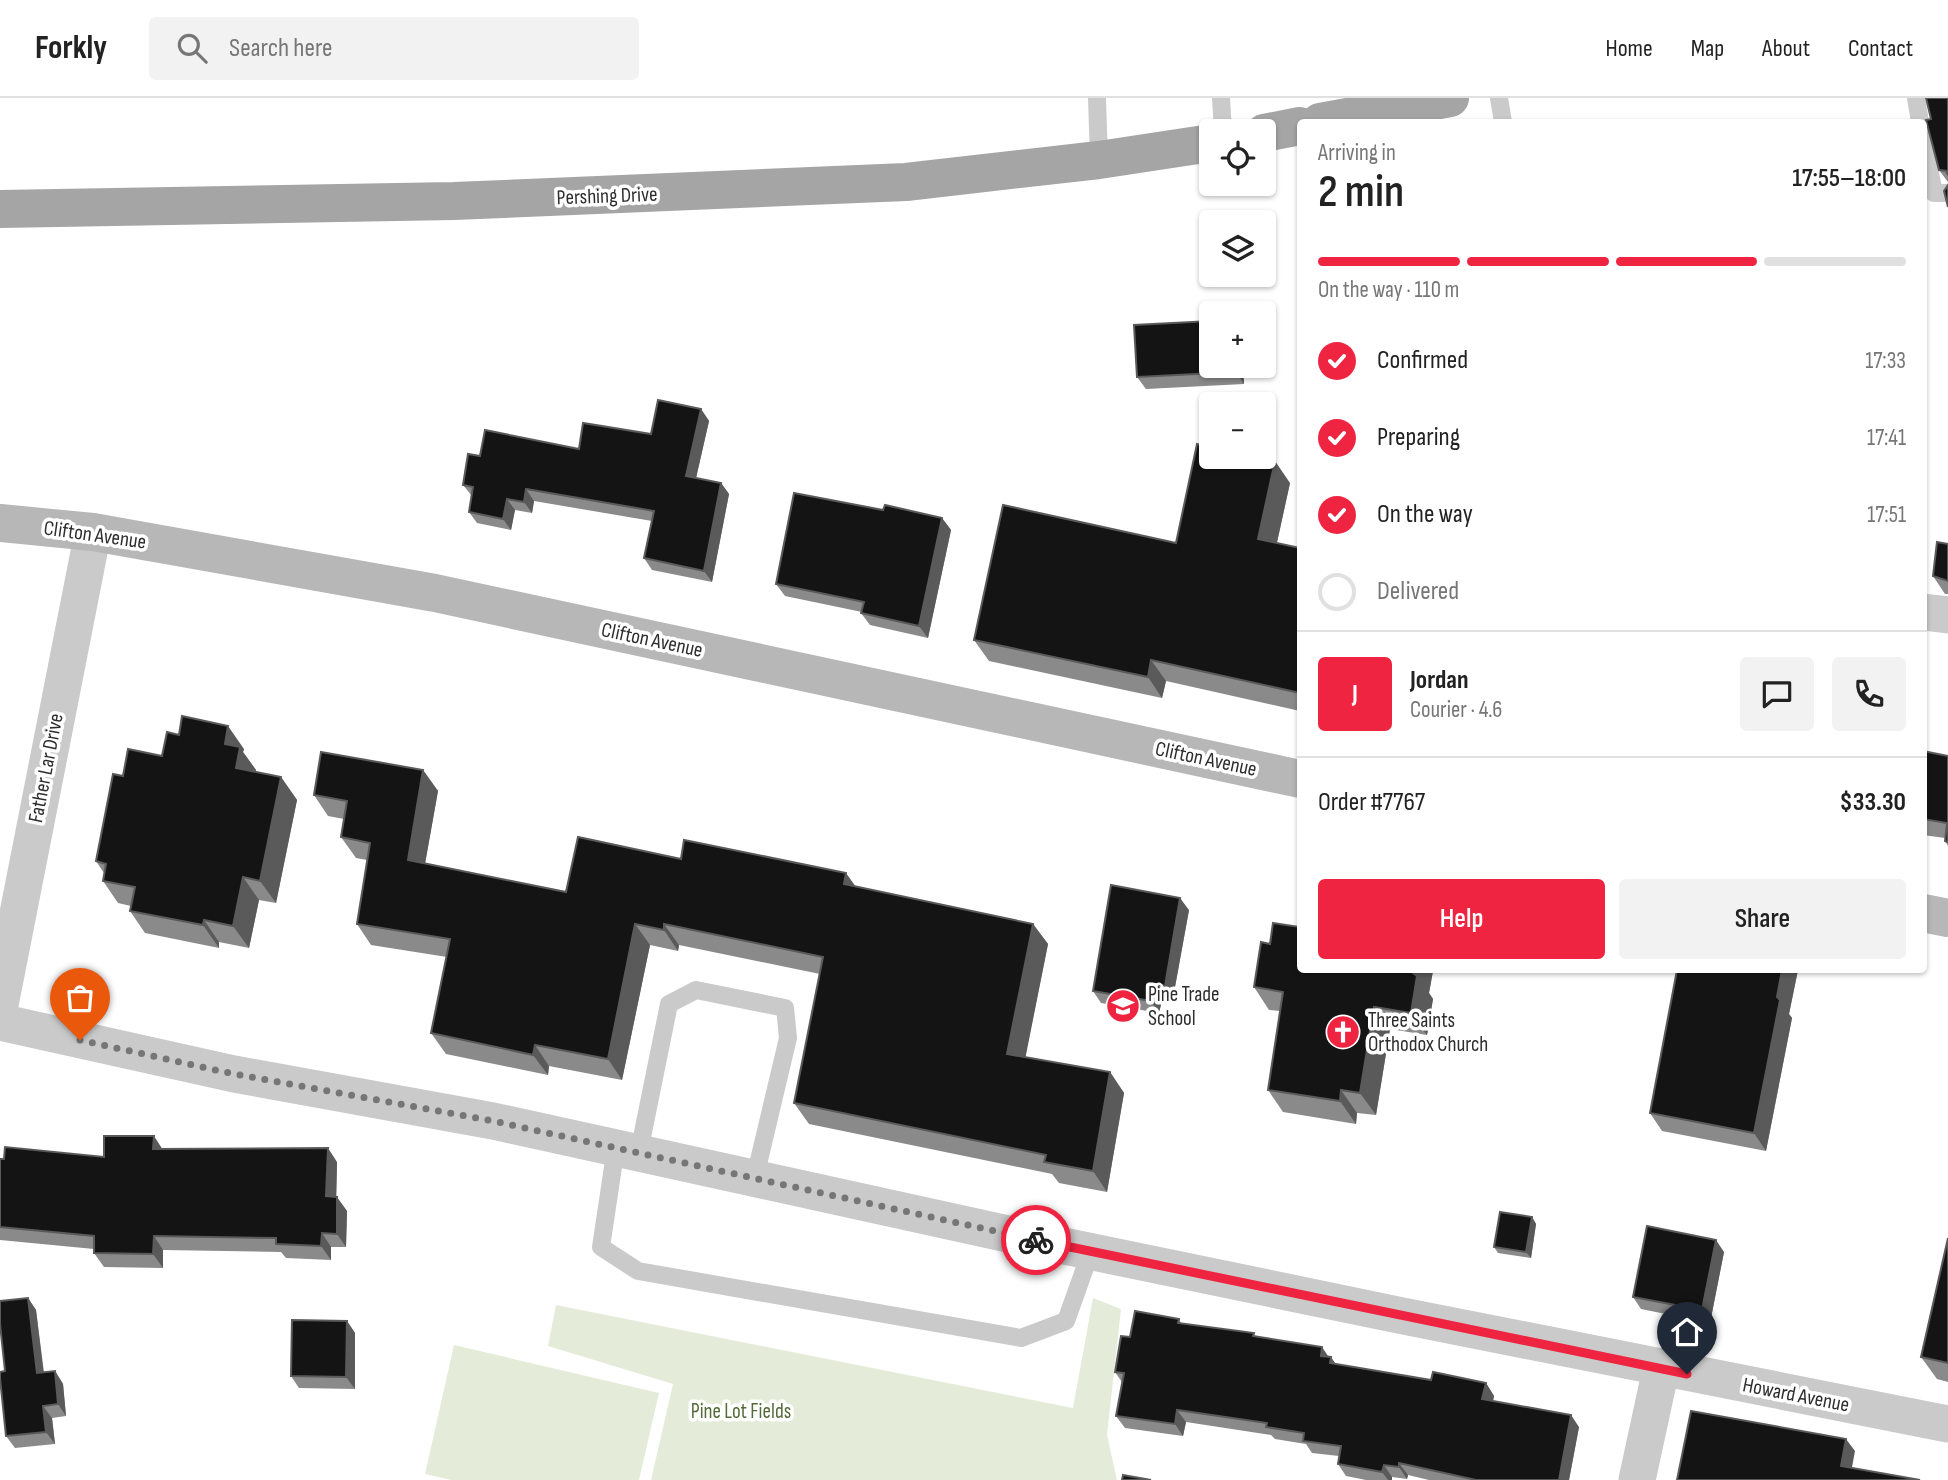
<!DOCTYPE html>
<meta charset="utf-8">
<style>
:root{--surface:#fff;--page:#f2f2f2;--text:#222;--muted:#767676;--line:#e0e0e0;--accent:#ef2440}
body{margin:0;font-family:"Sofia Sans Condensed",sans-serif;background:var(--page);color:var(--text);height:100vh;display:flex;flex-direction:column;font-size:26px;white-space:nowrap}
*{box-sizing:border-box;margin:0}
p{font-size:23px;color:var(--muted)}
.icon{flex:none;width:38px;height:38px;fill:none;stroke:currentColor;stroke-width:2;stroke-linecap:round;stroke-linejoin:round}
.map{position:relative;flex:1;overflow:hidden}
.sheet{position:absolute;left:1297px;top:21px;width:630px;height:854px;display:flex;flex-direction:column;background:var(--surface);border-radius:7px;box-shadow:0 2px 5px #0004}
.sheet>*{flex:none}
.tools{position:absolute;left:1199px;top:21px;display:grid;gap:14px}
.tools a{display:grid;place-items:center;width:77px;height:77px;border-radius:7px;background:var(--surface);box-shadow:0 2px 5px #0004;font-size:35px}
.pin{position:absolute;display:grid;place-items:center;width:60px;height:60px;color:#fff;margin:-72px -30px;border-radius:50% 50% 50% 0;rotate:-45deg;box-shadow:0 0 7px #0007}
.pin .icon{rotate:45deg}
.courier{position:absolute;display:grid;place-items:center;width:70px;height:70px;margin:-35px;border:5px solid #ef2440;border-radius:50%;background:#fff;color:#222;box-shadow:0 2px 9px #0007}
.head em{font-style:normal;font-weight:600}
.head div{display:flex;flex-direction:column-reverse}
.head{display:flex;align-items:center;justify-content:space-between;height:119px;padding:0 21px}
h1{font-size:46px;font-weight:600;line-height:52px}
.bar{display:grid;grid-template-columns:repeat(4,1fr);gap:10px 7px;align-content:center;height:84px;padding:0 21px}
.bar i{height:9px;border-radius:5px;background:var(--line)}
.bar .current{background:var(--accent)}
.bar p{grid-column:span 4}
.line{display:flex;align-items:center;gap:18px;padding:0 21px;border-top:2px solid var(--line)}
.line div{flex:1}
.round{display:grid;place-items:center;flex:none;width:74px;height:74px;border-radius:7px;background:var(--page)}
ol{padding:0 21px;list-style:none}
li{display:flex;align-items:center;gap:21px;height:77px}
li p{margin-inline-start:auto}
li .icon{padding:7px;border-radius:50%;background:var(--accent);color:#fff;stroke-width:4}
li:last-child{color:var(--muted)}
li i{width:38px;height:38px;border:4px solid var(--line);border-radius:50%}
.action{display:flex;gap:14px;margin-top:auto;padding:14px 21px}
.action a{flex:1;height:80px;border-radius:7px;background:var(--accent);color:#fff;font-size:28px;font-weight:600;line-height:80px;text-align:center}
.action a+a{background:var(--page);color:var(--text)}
header{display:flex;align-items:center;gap:42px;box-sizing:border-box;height:98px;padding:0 35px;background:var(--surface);border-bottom:2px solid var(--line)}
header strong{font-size:33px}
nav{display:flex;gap:38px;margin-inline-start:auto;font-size:24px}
.search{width:490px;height:63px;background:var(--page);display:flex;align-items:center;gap:18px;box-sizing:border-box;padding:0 24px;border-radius:7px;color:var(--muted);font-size:26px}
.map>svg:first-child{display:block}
</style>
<header>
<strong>Forkly</strong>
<div class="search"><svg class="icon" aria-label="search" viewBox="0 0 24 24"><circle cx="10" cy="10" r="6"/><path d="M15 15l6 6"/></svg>Search here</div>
<nav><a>Home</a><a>Map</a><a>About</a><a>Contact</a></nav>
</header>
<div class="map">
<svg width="1948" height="1382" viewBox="0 0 1948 1382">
<rect width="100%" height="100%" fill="#fff"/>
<!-- green -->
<path fill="#e4ecd9" d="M 1093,1200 L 1121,1211 L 1107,1337 L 1117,1382 L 651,1382 L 673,1286 L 548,1248 L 556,1207 L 1073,1310 Z
M 454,1247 L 659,1295 L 639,1382 L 451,1382 L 425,1376 Z"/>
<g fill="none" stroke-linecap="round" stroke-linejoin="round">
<!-- lane -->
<path stroke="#cacaca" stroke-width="18" d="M 1097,0 L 1099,62
M 1221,0 L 1223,33
M 1499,0 L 1503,24
M 1916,0 L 1920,24
M 1923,40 L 1934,95 L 1948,95
M 616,1049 L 601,1149 L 638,1173 L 1021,1240 L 1066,1223 L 1091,1153
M 639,1054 L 669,906 L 696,892 L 785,910 L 788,940 L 755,1079"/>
<!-- street -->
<path stroke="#cacaca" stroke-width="37" d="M 1923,514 L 1948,517
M 0,907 L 93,434
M 0,924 L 234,976 L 493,1023 L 1035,1142 L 1403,1218 L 1948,1326
M 1637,1382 L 1661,1271"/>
<!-- secondary -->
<path stroke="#b7b7b7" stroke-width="38" d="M 0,425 L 93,434 L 435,495 L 1300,681
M 1923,815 L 1948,820"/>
<!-- primary -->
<path stroke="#a5a5a5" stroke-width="38" d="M 1320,24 L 1450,0
M 1264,35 L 1300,28
M 0,111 L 454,103 L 906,84 L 1099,62 L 1211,45"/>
</g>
<!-- wall -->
<path fill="#8a8a8a" d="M 1948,0 L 1948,84 L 1939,72 L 1931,21 Z
M 1243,268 L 1244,286 L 1146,291 L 1137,279 Z
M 701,311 L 709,323 L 696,380 L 721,385 L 729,396 L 712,484 L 652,472 L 644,460 L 652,423 L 534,403 L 532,415 L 515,412 L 511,432 L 477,425 L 469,414 L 472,398 L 463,387 L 480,358 L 579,351 L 651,336 Z
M 1290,385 L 1277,445 L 1300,450 L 1300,613 L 1166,583 L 1162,600 L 989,563 L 974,542 L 1176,445 Z
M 883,412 L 942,420 L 951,432 L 928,540 L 870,527 L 861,515 L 862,514 L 785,498 L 776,486 Z
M 1948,446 L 1948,496 L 1945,496 L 1933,478 Z
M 244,651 L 243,654 L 256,672 L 255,674 L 281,679 L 297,702 L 276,805 L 259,802 L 249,850 L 219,844 L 219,850 L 145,835 L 130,813 L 131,808 L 118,805 L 103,783 L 104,775 L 96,763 L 123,678 L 162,658 Z
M 1923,653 L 1948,658 L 1948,748 L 1945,743 L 1945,740 L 1923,737 Z
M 423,672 L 438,693 L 425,765 L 566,794 L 681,761 L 856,789 L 1033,826 L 1048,846 L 1025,959 L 1110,974 L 1124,995 L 1107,1094 L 1059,1085 L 1052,1076 L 809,1026 L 794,1005 L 820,876 L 679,847 L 678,853 L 650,847 L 622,982 L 549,968 L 548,977 L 446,956 L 431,935 L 447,859 L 371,847 L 357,826 L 367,762 L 356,760 L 341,739 L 344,721 L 328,718 L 314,697 Z
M 1189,812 L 1173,900 L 1163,898 L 1159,915 L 1101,905 L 1093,893 Z
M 1270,846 L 1300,872 L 1432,872 L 1433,873 L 1429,895 L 1433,901 L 1427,937 L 1390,931 L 1376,1017 L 1357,1015 L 1356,1026 L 1283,1014 L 1268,992 L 1280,913 L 1269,912 L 1254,889 Z
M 1677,872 L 1798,872 L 1789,916 L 1792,920 L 1766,1053 L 1662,1033 L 1650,1015 Z
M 162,1051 L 337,1064 L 336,1099 L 347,1113 L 346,1149 L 331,1149 L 331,1162 L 286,1160 L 281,1154 L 163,1152 L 163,1170 L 104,1169 L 94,1155 L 94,1151 L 0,1142 L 0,1061 L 104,1059 Z
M 1532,1119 L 1536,1126 L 1531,1160 L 1498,1155 L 1494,1149 Z
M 1948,1140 L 1948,1284 L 1937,1281 L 1921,1259 Z
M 1724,1154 L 1710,1225 L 1641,1211 L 1633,1199 Z
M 28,1200 L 36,1212 L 44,1274 L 55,1273 L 63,1286 L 66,1318 L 52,1320 L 55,1346 L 15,1350 L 6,1338 L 5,1273 Z
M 1179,1221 L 1181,1225 L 1256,1238 L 1329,1259 L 1336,1266 L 1431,1282 L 1486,1285 L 1494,1298 L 1493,1303 L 1579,1329 L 1569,1382 L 1429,1382 L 1408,1377 L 1407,1381 L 1392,1379 L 1392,1382 L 1366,1382 L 1346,1378 L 1338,1366 L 1339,1358 L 1312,1355 L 1306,1346 L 1275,1341 L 1271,1337 L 1186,1324 L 1183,1338 L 1125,1330 L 1116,1318 L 1122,1284 L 1115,1274 L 1130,1239 Z
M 347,1223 L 355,1235 L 355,1291 L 299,1290 L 291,1278 Z"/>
<!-- shaded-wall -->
<path fill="#5a5a5a" d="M 1235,268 L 1243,268 L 1244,286 L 1236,274 Z
M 701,311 L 709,323 L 694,389 L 686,378 Z
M 1275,363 L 1290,385 L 1273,462 L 1258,441 Z
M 721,385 L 729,396 L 712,484 L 704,473 Z
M 526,391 L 534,403 L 532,415 L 524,404 Z
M 507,401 L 515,412 L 511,432 L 503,421 Z
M 942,420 L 951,432 L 928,540 L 919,528 Z
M 1151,562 L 1166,583 L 1162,600 L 1148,579 Z
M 228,628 L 244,651 L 243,654 L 256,672 L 252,692 L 236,670 L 225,646 Z
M 423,672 L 438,693 L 422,783 L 408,762 Z
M 281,679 L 297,702 L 276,805 L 260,783 Z
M 846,775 L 861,796 L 844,786 Z
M 243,779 L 259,802 L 249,850 L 233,828 Z
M 1180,800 L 1189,812 L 1173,900 L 1165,888 Z
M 204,822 L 219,844 L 219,850 L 203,827 Z
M 635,826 L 650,847 L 622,982 L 608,961 Z
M 664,826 L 679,847 L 678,853 L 664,832 Z
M 1033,826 L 1048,846 L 1022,977 L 1007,956 Z
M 1414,872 L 1432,872 L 1433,873 L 1429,895 L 1433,901 L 1427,937 L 1411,915 Z
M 1782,872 L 1798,872 L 1789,916 L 1792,920 L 1766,1053 L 1754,1035 Z
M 1154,886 L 1163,898 L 1159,915 L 1151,903 Z
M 1374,909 L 1390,931 L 1376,1017 L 1360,995 Z
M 535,947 L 549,968 L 548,977 L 533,957 Z
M 1110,974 L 1124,995 L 1107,1094 L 1093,1073 Z
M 1341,992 L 1357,1015 L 1356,1026 L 1340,1003 Z
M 154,1038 L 163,1052 L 153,1051 Z
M 328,1050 L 337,1064 L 336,1112 L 326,1098 Z
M 337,1099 L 347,1113 L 346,1149 L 337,1136 Z
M 1532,1119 L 1536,1126 L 1531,1160 L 1526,1154 Z
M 322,1135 L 331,1149 L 331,1162 L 321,1148 Z
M 154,1138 L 163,1152 L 163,1170 L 153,1156 Z
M 1716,1142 L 1724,1154 L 1710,1225 L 1702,1212 Z
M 28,1200 L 36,1212 L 45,1287 L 37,1275 Z
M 347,1223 L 355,1235 L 355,1291 L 346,1279 Z
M 1322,1249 L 1330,1261 L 1331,1259 L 1339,1271 L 1330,1266 L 1321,1258 Z
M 55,1273 L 63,1286 L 66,1318 L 58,1306 Z
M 1486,1285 L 1494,1298 L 1491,1313 L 1482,1301 Z
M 43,1308 L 52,1320 L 55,1346 L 46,1334 Z
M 1177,1312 L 1186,1324 L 1183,1338 L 1175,1326 Z
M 1571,1317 L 1579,1329 L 1569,1382 L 1559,1382 Z
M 1846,1341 L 1855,1353 L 1850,1380 L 1841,1368 Z
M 1399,1365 L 1408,1377 L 1407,1381 L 1399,1369 Z
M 1384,1367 L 1392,1379 L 1392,1382 L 1388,1382 L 1382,1374 Z"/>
<!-- building -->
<path fill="#141414" stroke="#5a5a5a" stroke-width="2" d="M 1926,0 L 1948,0 L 1948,77 L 1946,73 L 1939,72 L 1926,22 L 1931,21 Z
M 1948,87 L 1948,109 L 1944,93 Z
M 1211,223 L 1211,268 L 1235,268 L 1236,274 L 1137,279 L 1134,227 Z
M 658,302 L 701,311 L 686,378 L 721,385 L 704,473 L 644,460 L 654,413 L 526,391 L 524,404 L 507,401 L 503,421 L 469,414 L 473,389 L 463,387 L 468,356 L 480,358 L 485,332 L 579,351 L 583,325 L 651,336 Z
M 1197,346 L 1211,350 L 1211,359 L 1254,359 L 1275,363 L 1258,441 L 1300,450 L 1300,595 L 1151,562 L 1148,579 L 974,542 L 1003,407 L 1176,445 Z
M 794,395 L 883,412 L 885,407 L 942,420 L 919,528 L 861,515 L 864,504 L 776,486 Z
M 1937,444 L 1948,446 L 1948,483 L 1933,478 Z
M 182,618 L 228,628 L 225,646 L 240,649 L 236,670 L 281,679 L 260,783 L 243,779 L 233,828 L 204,822 L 203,827 L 130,813 L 135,789 L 103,783 L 106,766 L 96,763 L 113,676 L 123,678 L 128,651 L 162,658 L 167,634 L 179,637 Z
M 1923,653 L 1948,658 L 1948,744 L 1945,743 L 1947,725 L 1923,721 Z
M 321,654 L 423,672 L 408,762 L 566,794 L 578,739 L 681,761 L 684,742 L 846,775 L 844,786 L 1033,826 L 1007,956 L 1110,974 L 1093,1073 L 1044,1064 L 1046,1057 L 794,1005 L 823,859 L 664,826 L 664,832 L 635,826 L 608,961 L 535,947 L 533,957 L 431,935 L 450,841 L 357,826 L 370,745 L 341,739 L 347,703 L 314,697 Z
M 1111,787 L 1180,800 L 1165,888 L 1154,886 L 1151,903 L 1093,893 Z
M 1273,825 L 1300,829 L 1300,872 L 1414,872 L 1413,875 L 1417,878 L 1411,915 L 1374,909 L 1360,995 L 1341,992 L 1340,1003 L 1268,992 L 1283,894 L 1254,889 L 1261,844 L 1270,846 Z
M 1677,872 L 1782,872 L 1777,899 L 1780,902 L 1754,1035 L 1650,1015 Z
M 104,1038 L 154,1038 L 153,1051 L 328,1050 L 326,1098 L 337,1099 L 337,1136 L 322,1135 L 321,1148 L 276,1146 L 276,1140 L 154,1138 L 153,1156 L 94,1155 L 94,1138 L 0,1129 L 0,1061 L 4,1061 L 5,1049 L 104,1059 Z
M 1500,1114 L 1532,1119 L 1526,1154 L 1494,1149 Z
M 1647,1128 L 1716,1142 L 1702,1212 L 1633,1199 Z
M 1948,1140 L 1948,1265 L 1921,1259 Z
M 28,1200 L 37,1275 L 55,1273 L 58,1306 L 43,1308 L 46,1334 L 6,1338 L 0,1280 L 0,1274 L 5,1273 L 0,1226 L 0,1203 Z
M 1135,1213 L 1179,1221 L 1178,1225 L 1254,1235 L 1253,1238 L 1322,1249 L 1321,1258 L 1331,1259 L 1330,1265 L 1431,1282 L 1433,1274 L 1486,1285 L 1482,1301 L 1571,1317 L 1559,1382 L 1476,1382 L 1399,1365 L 1399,1369 L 1384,1367 L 1382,1374 L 1338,1366 L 1341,1348 L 1303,1343 L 1304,1335 L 1266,1329 L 1267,1325 L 1177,1312 L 1175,1326 L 1116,1318 L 1124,1275 L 1115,1274 L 1121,1238 L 1130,1239 Z
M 292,1222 L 347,1223 L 346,1279 L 291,1278 Z
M 1691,1313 L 1846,1341 L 1841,1368 L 1920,1382 L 1677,1382 Z
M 1123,1377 L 1151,1382 L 1122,1382 Z"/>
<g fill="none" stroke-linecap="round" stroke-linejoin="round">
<!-- done -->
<path stroke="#767676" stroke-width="7" stroke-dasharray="0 12.6" d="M 80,942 L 234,976 L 493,1023 L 1036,1142"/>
<!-- route -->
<path stroke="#ef2440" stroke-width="9" d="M 1036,1142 L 1687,1276"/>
</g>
<!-- icons -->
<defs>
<g id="school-disc" transform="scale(1.75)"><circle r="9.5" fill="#ef2440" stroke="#fff"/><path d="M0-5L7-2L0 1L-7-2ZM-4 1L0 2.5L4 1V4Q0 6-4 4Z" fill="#fff"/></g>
<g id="church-disc" transform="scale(1.75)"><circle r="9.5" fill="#ef2440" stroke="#fff"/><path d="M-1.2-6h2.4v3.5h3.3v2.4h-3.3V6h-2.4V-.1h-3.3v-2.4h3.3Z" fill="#fff"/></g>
</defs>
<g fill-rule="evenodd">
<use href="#school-disc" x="1123" y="908"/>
<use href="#church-disc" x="1343" y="934"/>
</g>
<g text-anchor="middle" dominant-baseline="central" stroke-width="7" stroke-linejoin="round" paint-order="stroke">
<!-- street labels -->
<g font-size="21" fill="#2d2d2d" stroke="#fff">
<text transform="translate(607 98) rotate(-2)">Pershing Drive</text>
<text transform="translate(95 437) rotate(8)">Clifton Avenue</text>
<text transform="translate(652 542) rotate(12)">Clifton Avenue</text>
<text transform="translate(1206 661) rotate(12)">Clifton Avenue</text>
<text transform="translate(46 670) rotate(-79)">Father Lar Drive</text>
<text transform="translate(1796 1297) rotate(11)">Howard Avenue</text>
</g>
<!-- poi labels -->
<g font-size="21" fill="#2d2d2d" stroke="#fff" text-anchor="start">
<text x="1148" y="896">Pine Trade<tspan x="1148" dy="24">School</tspan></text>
<text x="1368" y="922">Three Saints<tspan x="1368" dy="24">Orthodox Church</tspan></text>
</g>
<!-- park labels -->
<g font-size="21" fill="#536b38" stroke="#fff">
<text x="741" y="1313">Pine Lot Fields</text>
</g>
</g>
</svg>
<div class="tools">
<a><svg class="icon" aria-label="locate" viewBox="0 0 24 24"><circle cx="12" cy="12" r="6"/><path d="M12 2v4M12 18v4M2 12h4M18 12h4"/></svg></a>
<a><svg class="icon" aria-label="layers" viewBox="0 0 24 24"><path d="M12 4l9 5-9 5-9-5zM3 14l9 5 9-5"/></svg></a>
<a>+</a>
<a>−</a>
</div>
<div class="pin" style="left:80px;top:942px;background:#ea580c"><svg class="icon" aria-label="bag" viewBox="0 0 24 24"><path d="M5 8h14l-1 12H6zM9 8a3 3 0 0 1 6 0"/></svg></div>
<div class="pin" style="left:1687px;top:1276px;background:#1f2937"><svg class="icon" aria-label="home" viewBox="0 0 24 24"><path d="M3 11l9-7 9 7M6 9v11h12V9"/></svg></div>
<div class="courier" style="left:1036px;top:1142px"><svg class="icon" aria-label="bike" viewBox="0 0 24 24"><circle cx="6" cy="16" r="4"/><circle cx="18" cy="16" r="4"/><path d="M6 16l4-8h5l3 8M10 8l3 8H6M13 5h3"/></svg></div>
<section class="sheet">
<div class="head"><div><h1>2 min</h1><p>Arriving in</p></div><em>17:55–18:00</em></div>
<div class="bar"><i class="current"></i><i class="current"></i><i class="current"></i><i></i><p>On the way · 110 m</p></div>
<ol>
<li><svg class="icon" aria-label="check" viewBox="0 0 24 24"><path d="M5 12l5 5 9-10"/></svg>Confirmed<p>17:33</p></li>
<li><svg class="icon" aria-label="check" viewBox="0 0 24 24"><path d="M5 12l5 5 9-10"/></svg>Preparing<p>17:41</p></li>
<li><svg class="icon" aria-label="check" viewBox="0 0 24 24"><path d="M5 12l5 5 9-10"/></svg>On the way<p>17:51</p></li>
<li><i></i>Delivered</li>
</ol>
<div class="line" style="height:126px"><b class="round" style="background:var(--accent);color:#fff">J</b><div><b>Jordan</b><p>Courier · 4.6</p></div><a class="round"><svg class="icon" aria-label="chat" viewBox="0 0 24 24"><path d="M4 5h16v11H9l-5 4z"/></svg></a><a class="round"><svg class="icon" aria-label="phone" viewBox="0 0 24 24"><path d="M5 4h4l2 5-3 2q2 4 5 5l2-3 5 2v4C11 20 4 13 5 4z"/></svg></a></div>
<div class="line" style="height:91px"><div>Order #7767</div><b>$33.30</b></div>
<div class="action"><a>Help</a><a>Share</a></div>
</section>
</div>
